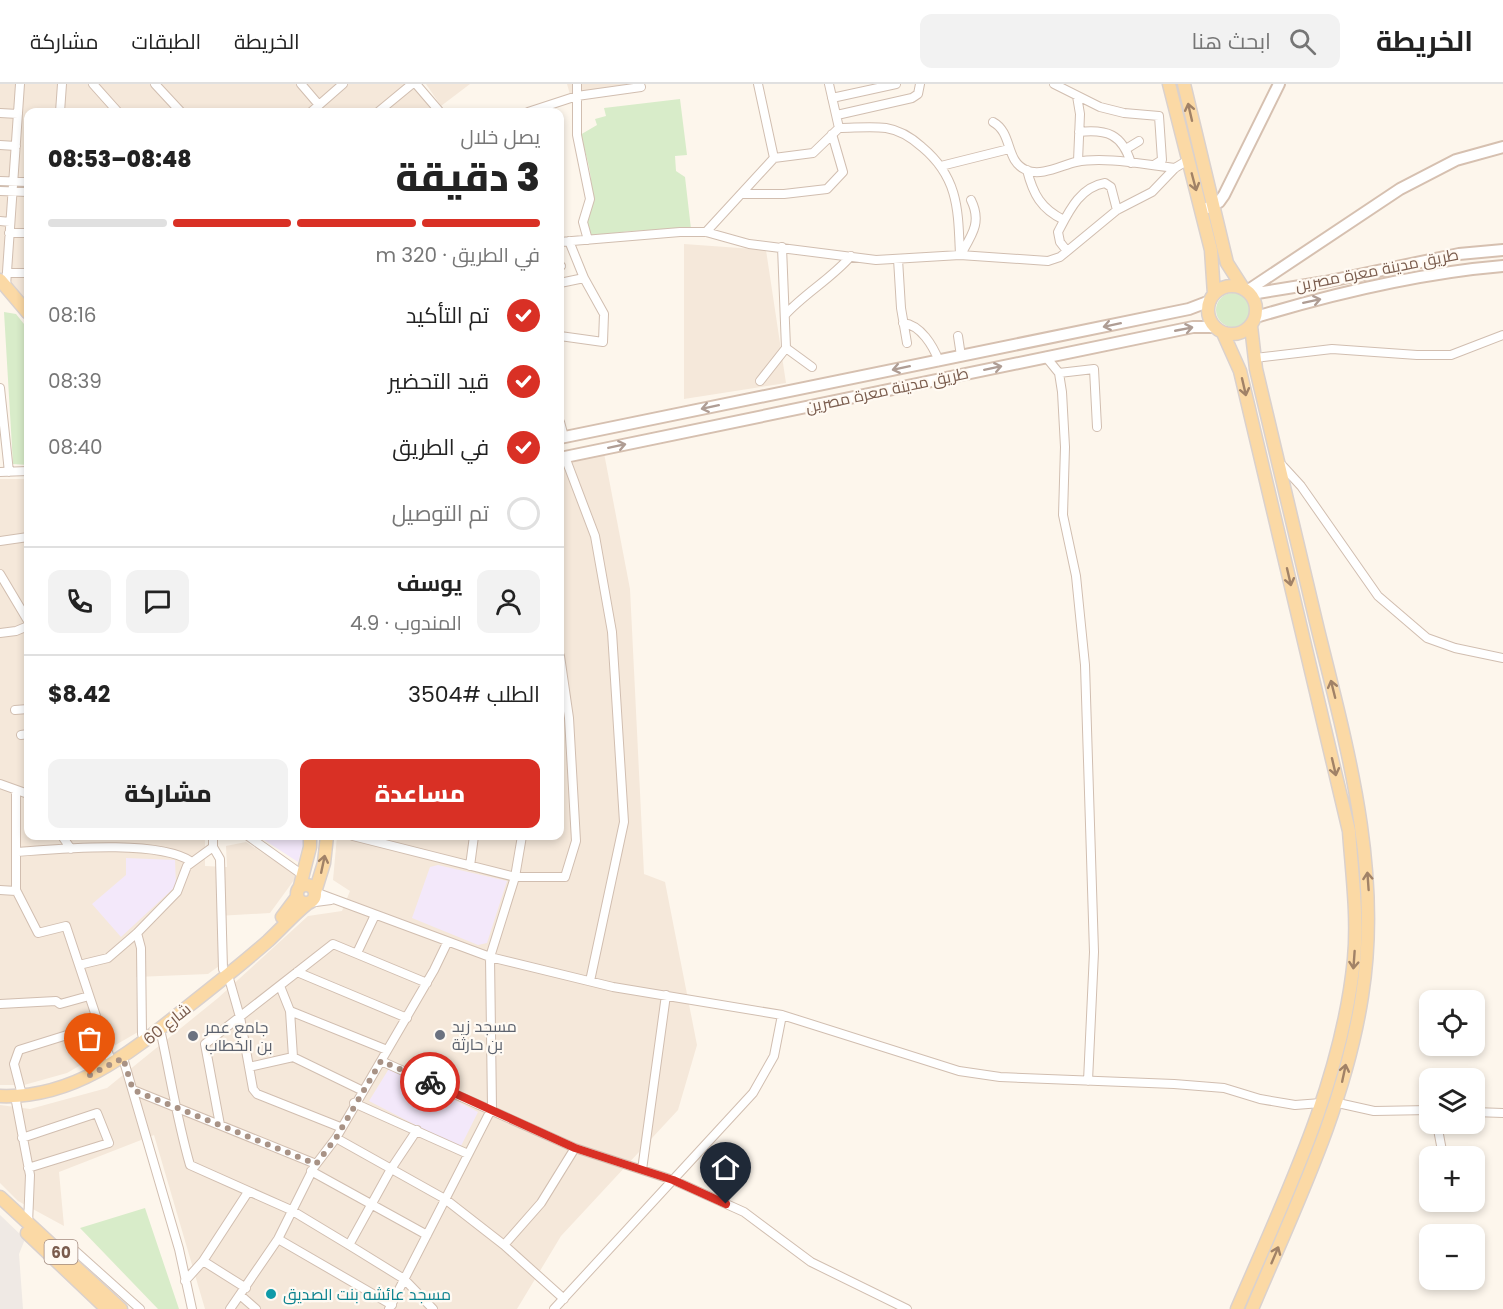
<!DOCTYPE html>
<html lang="ar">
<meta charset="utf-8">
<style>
:root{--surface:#fff;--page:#f2f2f2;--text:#222;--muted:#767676;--line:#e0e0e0;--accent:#d93025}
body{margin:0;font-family:Poppins,Cairo,sans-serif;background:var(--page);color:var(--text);direction:rtl;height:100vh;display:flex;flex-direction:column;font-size:22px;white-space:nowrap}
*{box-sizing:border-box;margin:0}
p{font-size:20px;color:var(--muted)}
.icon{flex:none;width:33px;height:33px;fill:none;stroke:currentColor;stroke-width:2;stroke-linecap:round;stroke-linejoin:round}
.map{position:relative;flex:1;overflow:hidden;direction:ltr}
.sheet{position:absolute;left:24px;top:24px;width:540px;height:732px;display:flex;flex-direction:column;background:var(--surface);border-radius:12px;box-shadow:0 3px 9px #0003;direction:rtl}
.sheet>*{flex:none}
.buttons{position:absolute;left:1419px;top:906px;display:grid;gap:12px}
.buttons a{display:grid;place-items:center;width:66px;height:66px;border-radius:12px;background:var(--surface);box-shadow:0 3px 9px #0003;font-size:30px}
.pin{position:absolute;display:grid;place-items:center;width:51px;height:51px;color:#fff;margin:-62px -26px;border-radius:50% 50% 50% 0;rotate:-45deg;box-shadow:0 0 6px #0007}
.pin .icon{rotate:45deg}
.courier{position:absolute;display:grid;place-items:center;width:60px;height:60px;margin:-30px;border:4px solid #d93025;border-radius:50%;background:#fff;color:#222;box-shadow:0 2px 8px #0007}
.overview em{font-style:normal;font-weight:800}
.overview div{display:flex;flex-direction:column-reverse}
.overview{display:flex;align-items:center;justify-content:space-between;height:102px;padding:0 24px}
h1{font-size:39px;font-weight:800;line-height:45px}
.bar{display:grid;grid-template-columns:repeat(4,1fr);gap:9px 6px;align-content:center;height:72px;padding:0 24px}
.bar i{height:8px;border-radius:4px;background:var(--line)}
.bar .current{background:var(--accent)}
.bar p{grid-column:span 4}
.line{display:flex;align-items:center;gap:15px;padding:0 24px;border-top:2px solid var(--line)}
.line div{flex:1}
.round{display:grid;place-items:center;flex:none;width:63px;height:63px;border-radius:12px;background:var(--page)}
ol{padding:0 24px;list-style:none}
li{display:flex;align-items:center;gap:18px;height:66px}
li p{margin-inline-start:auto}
li .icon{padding:6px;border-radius:50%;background:var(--accent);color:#fff;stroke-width:4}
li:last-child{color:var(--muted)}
li i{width:33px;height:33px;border:3px solid var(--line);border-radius:50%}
.action{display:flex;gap:12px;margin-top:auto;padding:12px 24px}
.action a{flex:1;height:69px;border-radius:12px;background:var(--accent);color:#fff;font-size:24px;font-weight:800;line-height:69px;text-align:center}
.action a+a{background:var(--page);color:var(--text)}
header{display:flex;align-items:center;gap:36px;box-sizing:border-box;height:84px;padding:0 30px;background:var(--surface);border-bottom:2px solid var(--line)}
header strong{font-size:28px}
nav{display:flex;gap:33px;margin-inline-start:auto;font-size:21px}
.search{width:420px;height:54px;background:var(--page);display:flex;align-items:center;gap:15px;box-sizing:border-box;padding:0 21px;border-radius:12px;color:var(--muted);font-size:22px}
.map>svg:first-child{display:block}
</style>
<header>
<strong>الخريطة</strong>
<div class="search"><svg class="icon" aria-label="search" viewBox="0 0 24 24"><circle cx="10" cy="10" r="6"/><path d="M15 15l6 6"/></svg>ابحث هنا</div>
<nav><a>الخريطة</a><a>الطبقات</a><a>مشاركة</a></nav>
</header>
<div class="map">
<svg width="1503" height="1225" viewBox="0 0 1503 1225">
<rect width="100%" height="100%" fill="#fdf6ec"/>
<!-- residential -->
<path fill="#f5e8da" d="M 0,0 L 414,0 L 440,28 L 28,28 L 28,222 L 0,190 Z
M 426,0 L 470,0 L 441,22 Z
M 567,0 L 631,0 L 632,4 L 571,14 Z
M 684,160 L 766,166 L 786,299 L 684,315 Z
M 604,369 L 630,505 L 644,790 L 665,798 L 697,961 L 678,1026 L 561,1152 L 517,1225 L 205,1225 L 154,1051 L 59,1088 L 64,1142 L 18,1117 L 0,1099 L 0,1021 L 30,1025 L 107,1004 L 218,914 L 308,832 L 342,827 L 350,807 L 333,796 L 337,752 L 560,752 L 560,381 Z
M 0,395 L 28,395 L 28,752 L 205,752 L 205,782 L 227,783 L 226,762 L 246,758 L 297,792 L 270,829 L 217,832 L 219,882 L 208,890 L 136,893 L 138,948 L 67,989 L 24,1001 L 0,1001 Z"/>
<!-- industrial -->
<path fill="#efe9e4" d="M 0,1131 L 25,1155 L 19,1170 L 23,1225 L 0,1225 Z"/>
<!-- education -->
<path fill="#f3e8fa" d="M 258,752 L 305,752 L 298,778 Z
M 126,774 L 175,776 L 176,802 L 121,853 L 92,820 L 126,791 Z
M 438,781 L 507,797 L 487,859 L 478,861 L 412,834 L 430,783 Z
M 390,983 L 478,1028 L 460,1064 L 369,1017 Z"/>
<!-- green -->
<path fill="#d8ecc9" d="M 680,15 L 687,71 L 675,72 L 676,87 L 685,93 L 691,145 L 630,147 L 592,152 L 586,138 C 597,107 590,82 580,51 L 597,41 L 595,35 L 606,32 L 604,24 Z
M1216 226a17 17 0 1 1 34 0a17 17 0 1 1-34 0Z
M 4,228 L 16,230 L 28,245 L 28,381 L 13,380 Z
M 145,1124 L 179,1225 L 158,1225 L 80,1144 Z"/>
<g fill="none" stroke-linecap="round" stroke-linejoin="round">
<!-- street casing -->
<g stroke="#d1beb0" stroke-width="10">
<path id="street" d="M 93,0 L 118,28
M 155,0 L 181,28
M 301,0 L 319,21
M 416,0 L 440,28
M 577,0 L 577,51 L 590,115 L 583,138 L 588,156
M 758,0 L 774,74
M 829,0 L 839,44
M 1054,0 L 1100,23 L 1124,29 L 1159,32 L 1162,76 L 1154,81
M 1077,12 L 1080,30 L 1078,77
M 832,14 L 896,0
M 60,28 L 62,0
M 311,28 L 343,0
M 378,28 L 412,0
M 528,28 L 577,12 L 641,3
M 0,29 L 18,30
M 837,31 L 912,14 L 918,10 L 920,0
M 993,38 C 1013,49 1005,77 1026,86 C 1041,93 1062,81 1076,78 C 1105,72 1146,81 1175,84
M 1079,48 C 1107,45 1122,50 1131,79
M 0,61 L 16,62
M 1126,65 L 1139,57
M 941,82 L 1009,65
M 1027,86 C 1033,110 1041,125 1064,136
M 0,97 L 28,98
M 0,107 L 28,108
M 743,110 L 784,110 L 827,105 L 843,88 L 832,50
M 0,137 L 10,138
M 706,148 L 774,74 L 813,69 L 839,44 C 854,44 871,42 886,44 C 899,46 912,54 922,63 C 959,94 958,126 960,171
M 9,149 L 28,149
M 560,158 L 680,148 L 706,148 L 749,160 L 876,176 L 960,171 L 1048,177 L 1060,173 L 1117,126 L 1152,108 L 1175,84 L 1188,76
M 1067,167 L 1060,158 L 1058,148 C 1069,127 1080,103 1105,99 L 1111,103 L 1117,126
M 961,170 C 972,151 982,138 971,116
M 898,175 L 901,224 L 907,259
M 560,183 L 561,182
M 7,189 L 28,189
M 560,199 L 584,194 L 569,157
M 6,202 L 20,0
M 785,231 C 805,209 831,195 851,172
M 903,239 C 921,241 933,262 939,277
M 560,252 L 603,258 L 604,230 L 584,194
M 958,252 L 961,272
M 786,264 L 812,283
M 1046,273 L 1059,289 L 1062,308 L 1065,363 L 1063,431 L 1076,492 L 1085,581 L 1094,868 L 1088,997
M 1255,274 L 1332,265 L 1417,271 L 1451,271 L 1503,251
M 1059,289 L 1094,285 L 1097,343
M 760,297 L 786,264 L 782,163
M 0,304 L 9,388
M 560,338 L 564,353
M 565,373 L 595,452 L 612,548 L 624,738 L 590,897
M 1279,378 L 1301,402 L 1378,512 L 1427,554 L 1455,564 L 1503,574
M 0,388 L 28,387
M 0,457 L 28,453
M 0,490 L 28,537
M 0,549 L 16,547 L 28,542
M 15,626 L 28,625
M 21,651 L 28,650
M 0,700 L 28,710
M 16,706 L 16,806 L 38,849 L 66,842 L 110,974
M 62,752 L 71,765
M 248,752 L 304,792
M 353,752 L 515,793 L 565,793 L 576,757 L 569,634 L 560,572
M 213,763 L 220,775 L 223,885
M 16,768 C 58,765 159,755 192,778
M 470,782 L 474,752
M 0,806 L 16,807
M 315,808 L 490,873 L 613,903 L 782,931 L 959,987 L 1000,993 L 1174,1000 L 1224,1004 L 1260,1015 L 1295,1021 L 1321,1019
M 308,819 L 331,816
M 137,849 L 141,864 L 142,950
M 357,869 L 375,831
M 79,881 L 108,874 L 137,849 L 177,808 L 187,782 L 213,763 L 213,752
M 297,888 L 407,934
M 228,891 L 240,933 L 253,1005 L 257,1010 L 340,1043
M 280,902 L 290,927 L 387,966
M 0,920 L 56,917 L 60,920 L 89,912
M 290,927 L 293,973
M 160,945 C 170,990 177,1036 190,1081 L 291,1126 L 349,1161 L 404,1195 L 433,1225
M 123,974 L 179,1165 L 192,1225
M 381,977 L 575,1064 L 673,1096 L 744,1128 L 811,1178 L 907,1225
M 249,983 L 293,973 L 361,1006
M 133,1006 L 316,1080
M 21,1007 L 14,980 L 19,966 L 99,941
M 15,1012 L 30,1091 L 28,1140
M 354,1019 L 468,1070
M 1338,1019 L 1374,1027 L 1430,1026
M 1474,1028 L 1503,1029
M 1437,1040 L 1443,1072
M 220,1041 L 205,960 L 333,860 L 427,899
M 22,1054 L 97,1029 L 109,1059 L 28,1084
M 336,1054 L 445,1115 L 504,1161 L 541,1119 L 575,1064
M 642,1086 L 666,911
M 311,1087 L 427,1151
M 278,1155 L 392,1221
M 349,1161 L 391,1085 L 417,1046
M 504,1161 L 564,1215
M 56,1164 L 72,1164 L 140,1225
M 203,1177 L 246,1204
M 185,1197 L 203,1177 L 248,1108
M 240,1211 L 256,1225
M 230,1225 L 278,1155 L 314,1083 L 336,1054 L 434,886 L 447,859
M 389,1225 L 492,1024 L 490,873 L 515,793 L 522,752
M 554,1225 L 753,1009 L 774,972 L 782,931"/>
</g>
<!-- secondary casing -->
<g stroke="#d6c0b0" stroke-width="14">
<path id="secondary" d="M 1207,124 L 1219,118 L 1224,111 L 1279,0
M 1247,207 L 1400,105 L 1456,76 L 1503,63
M 1251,210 L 1325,198 L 1459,170 L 1503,166
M 1256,233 C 1336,209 1419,189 1503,182
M 560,354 L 1189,225 L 1210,217
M 560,374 L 1193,243 L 1215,243"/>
</g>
<!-- primary casing -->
<g stroke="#dad1cd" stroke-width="15">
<path id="primary" d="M 1169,0 L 1211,166 L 1214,210
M 1184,0 L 1227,179 L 1243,204
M 0,196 L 28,229
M1208 226a24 24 0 1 1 48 0a24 24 0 1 1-48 0Z
M 1251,242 L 1256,285 C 1276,372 1297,459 1318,546 C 1348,667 1382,787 1362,912 C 1345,1022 1295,1123 1252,1225
M 1223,249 L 1240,287 L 1349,747 C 1352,789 1358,833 1354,875 C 1342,998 1285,1113 1237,1225
M297 810a9 9 0 1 1 18 0a9 9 0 1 1-18 0Z
M 300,802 L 310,763 L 310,752
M 315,808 L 324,779 L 327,752
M 282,833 L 297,813
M 0,1012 C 75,1015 131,968 186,924 C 214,902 242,880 268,857 C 282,844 294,830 308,819
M 0,1113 L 121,1225
M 27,1149 L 107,1225"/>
</g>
<!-- street -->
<use href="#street" stroke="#fff" stroke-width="8"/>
<!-- secondary -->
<use href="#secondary" stroke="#fff" stroke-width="10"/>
<!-- primary -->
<use href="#primary" stroke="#fbd9a5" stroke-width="12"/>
</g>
<!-- one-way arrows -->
<defs><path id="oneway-shaft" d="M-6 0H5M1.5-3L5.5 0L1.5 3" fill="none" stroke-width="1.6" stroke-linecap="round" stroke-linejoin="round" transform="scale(1.5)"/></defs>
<g stroke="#a18267">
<use href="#oneway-shaft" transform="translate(1190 28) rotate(-103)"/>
<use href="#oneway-shaft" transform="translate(1194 98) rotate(75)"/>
<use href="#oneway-shaft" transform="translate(1244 303) rotate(77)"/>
<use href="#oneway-shaft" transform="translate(1289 493) rotate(77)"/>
<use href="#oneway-shaft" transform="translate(1333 605) rotate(-104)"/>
<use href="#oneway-shaft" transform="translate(1334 683) rotate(77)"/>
<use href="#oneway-shaft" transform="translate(323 780) rotate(-78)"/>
<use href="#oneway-shaft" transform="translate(1368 797) rotate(-94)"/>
<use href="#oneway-shaft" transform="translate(1354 876) rotate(94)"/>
<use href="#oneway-shaft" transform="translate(1344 989) rotate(-78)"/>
<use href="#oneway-shaft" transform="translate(1275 1171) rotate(-67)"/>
</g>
<g stroke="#af9d94">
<use href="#oneway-shaft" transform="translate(1312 217) rotate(-12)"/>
<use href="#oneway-shaft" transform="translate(1112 241) rotate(168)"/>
<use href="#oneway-shaft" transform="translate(1184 245) rotate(-11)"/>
<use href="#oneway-shaft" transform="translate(901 284) rotate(168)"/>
<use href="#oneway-shaft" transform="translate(993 284) rotate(-12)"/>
<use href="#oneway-shaft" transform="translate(710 323) rotate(168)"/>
<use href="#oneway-shaft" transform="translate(617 362) rotate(-12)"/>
</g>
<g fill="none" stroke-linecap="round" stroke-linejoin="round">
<!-- done -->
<path stroke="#a89285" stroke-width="6" stroke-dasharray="0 10.8" d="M 90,991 L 123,974 L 133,1006 L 316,1080 L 336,1054 L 381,977 L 430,998"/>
<!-- route -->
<path stroke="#d93025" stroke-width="8" d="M 430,998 L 575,1064 L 673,1096 L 726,1120"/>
</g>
<!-- markers -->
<g fill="#6b7280" stroke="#fffaf3" stroke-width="2">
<circle cx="440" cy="951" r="6"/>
<circle cx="193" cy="952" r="6"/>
</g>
<circle fill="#0f9aa8" stroke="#fffaf3" stroke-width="2" cx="271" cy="1210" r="6"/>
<g text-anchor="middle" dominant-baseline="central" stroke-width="4.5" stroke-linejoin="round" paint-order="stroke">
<!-- shield labels -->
<rect fill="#fffaf3" stroke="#a28b7f" stroke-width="1.5" x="44.5" y="1156" width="33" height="24" rx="4.5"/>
<g font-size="15" font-weight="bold" fill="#7a5c4d">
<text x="61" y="1168">60</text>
</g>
<!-- street labels -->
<g font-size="16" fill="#7a5c4d" stroke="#fffaf3">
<text transform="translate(1377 186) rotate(-11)">طريق مدينة معرة مصرين</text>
<text transform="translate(887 306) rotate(-12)">طريق مدينة معرة مصرين</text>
<text transform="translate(167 940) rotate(-39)">شارع 60</text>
</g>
<!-- worship labels -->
<g font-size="16" fill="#5b616d" stroke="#fffaf3" text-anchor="start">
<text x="452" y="942">مسجد زيد<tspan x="452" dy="18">بن حارثة</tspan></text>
<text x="205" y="943">جامع عمر<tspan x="205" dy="18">بن الخطاب</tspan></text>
</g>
<!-- culture labels -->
<g font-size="16" fill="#0d838f" stroke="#fffaf3" text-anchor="start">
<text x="283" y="1210">مسجد عائشه بنت الصديق</text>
</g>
</g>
</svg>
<div class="buttons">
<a><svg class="icon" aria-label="locate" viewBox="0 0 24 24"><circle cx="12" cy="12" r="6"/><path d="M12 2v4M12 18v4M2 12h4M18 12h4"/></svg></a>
<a><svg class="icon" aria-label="layers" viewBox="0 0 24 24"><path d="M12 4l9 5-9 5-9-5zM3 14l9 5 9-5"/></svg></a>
<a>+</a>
<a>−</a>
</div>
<div class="pin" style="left:90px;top:991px;background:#ea580c"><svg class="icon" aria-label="bag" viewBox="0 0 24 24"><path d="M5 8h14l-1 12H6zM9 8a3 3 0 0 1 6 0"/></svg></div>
<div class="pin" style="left:726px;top:1120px;background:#1f2937"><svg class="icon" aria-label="home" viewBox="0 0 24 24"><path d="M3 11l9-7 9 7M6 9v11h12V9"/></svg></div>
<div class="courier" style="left:430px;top:998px"><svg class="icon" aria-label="bike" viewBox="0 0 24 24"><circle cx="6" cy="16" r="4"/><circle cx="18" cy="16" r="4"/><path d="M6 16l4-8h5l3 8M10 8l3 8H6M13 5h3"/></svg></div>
<section class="sheet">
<div class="overview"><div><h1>3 دقيقة</h1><p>يصل خلال</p></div><em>08:48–08:53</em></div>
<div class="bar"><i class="current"></i><i class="current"></i><i class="current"></i><i></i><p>في الطريق · 320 m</p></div>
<ol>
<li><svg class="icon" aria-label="check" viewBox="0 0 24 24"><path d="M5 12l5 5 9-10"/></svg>تم التأكيد<p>08:16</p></li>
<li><svg class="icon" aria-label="check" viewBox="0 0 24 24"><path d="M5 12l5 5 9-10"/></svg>قيد التحضير<p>08:39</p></li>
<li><svg class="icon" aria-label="check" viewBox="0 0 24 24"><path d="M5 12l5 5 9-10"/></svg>في الطريق<p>08:40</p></li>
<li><i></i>تم التوصيل</li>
</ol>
<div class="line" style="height:108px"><a class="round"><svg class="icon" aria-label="person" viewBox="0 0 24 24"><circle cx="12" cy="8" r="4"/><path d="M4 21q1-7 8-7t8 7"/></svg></a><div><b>يوسف</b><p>المندوب · 4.9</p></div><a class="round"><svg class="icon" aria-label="chat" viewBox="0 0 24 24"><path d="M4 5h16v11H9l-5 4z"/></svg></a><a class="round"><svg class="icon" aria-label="phone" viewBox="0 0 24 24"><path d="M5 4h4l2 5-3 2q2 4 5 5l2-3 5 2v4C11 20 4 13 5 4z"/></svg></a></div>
<div class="line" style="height:78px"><div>الطلب #3504</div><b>$8.42</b></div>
<div class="action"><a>مساعدة</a><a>مشاركة</a></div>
</section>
</div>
